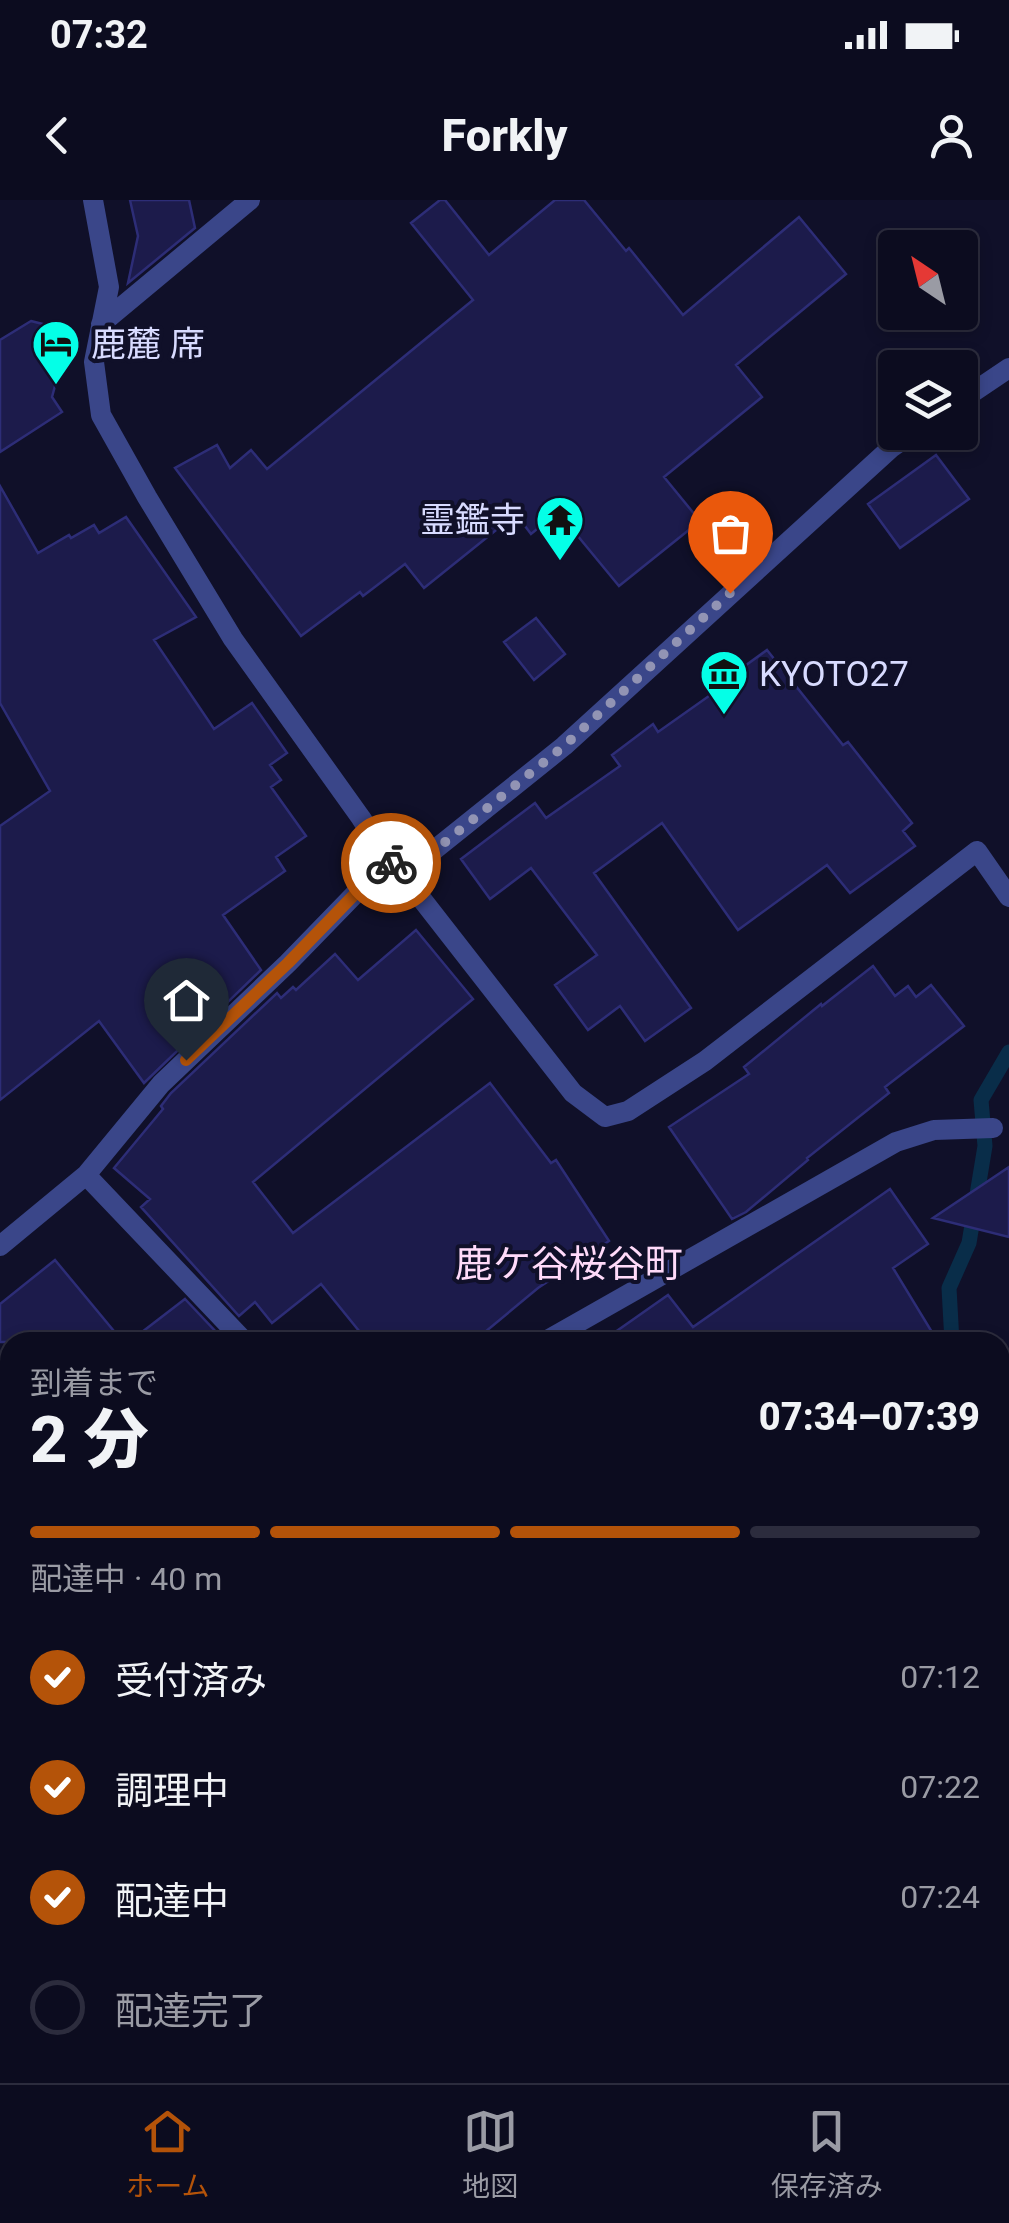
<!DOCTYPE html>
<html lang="ja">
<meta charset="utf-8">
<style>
:root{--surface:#0c0c1f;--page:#151528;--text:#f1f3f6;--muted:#9a9ba4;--line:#2c2c3d;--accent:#b45309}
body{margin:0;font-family:Roboto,"Noto Sans JP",sans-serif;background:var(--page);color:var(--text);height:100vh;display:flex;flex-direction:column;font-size:38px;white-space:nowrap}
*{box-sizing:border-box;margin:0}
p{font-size:32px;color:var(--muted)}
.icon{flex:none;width:55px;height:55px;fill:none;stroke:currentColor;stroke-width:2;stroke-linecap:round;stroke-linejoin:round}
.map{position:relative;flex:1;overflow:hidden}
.drawer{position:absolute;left:0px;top:1132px;width:1010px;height:752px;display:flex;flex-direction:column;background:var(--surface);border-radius:30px 30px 0 0;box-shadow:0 5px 15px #0003,0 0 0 2px var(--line)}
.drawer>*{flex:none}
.needle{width:65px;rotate:325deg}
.buttons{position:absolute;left:878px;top:30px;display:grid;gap:20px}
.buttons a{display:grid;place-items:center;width:100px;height:100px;border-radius:10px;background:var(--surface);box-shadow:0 5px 15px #0003,0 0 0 2px var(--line);font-size:50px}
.pin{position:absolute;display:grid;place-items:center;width:85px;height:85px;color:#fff;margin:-102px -42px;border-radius:50% 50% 50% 0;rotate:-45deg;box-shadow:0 0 10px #0007}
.pin .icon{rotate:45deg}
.courier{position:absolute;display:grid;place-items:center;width:100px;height:100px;margin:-50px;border:8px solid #b45309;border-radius:50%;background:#fff;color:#222;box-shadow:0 2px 12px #0007}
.headline em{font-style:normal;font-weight:800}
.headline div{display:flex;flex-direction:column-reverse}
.headline{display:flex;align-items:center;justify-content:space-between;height:170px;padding:0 30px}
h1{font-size:65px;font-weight:800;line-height:75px}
.bar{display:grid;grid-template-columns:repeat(4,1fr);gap:15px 10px;align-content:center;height:120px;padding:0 30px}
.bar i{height:12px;border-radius:8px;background:var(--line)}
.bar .selected{background:var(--accent)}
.bar p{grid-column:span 4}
ol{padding:0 30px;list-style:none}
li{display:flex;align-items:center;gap:30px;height:110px}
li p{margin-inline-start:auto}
li .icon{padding:10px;border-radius:50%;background:var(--accent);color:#fff;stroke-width:4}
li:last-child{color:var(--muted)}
li i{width:55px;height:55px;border:5px solid var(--line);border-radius:50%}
.status{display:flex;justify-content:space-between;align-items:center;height:70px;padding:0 50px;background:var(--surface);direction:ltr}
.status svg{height:28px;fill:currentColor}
header{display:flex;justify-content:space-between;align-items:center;height:130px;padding:0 30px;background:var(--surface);font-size:45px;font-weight:800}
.tab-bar{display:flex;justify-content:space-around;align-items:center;height:140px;border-top:2px solid var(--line);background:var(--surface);font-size:28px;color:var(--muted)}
.tab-bar a{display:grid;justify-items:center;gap:5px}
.tab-bar .selected{color:var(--accent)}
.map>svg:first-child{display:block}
</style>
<div class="status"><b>07:32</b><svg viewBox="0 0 49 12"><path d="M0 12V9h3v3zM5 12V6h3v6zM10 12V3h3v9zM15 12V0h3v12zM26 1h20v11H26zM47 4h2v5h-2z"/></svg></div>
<header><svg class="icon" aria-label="back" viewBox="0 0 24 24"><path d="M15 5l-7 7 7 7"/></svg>Forkly<svg class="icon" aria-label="person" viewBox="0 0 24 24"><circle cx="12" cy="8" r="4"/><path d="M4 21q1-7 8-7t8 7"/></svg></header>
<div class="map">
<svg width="1009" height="1883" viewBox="0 0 1009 1883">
<rect width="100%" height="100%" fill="#101029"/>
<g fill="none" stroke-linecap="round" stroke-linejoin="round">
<!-- stream -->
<path stroke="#092d49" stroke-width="15" d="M 952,1142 L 949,1088 L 969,1043 L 985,946 L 981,900 L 1009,852
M 1000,1665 L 1009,1679"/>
<!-- canal -->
<path stroke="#092d49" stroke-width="52" d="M 20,1875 L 35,1883"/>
</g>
<!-- building -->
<path fill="#1c1b4b" stroke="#2d2d77" stroke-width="2.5" d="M 130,0 L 189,0 L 195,28 L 128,83 L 138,36 Z
M 440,0 L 445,0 L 489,55 L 555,0 L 584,0 L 626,51 L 629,48 L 683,115 L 799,17 L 846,74 L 736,165 L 762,197 L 664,277 L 700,321 L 619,386 L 558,312 L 531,334 L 516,314 L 424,388 L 405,364 L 363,396 L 360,392 L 301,436 L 175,268 L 217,245 L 230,268 L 251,250 L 267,269 L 473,100 L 411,23 Z
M 31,121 L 70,131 L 52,197 L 62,212 L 0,252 L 0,140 Z
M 936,255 L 969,299 L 900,348 L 868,304 Z
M 0,286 L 38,353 L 69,335 L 71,338 L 94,325 L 99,333 L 126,317 L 196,417 L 154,440 L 214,529 L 252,503 L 287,553 L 270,565 L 281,580 L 271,587 L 306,636 L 276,657 L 285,671 L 223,715 L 261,770 L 144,883 L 99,821 L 0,900 L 0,626 L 50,591 L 0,503 Z
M 536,418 L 565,454 L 534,480 L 504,442 Z
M 767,450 L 843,545 L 848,542 L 912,623 L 903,631 L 915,646 L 850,693 L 827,665 L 738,730 L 662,623 L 594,673 L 691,808 L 645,841 L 620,806 L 588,830 L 555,785 L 597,755 L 531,668 L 490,699 L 461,659 L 535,603 L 546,618 L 620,566 L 612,555 L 653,524 L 658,532 L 726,484 L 724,481 Z
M 416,730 L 473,799 L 253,982 L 293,1033 L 490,883 L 551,963 L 556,960 L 609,1041 L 538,1088 L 473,1142 L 368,1142 L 321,1084 L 272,1123 L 255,1102 L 239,1116 L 141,1007 L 150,999 L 114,968 L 163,909 L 161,906 L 171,893 L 277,793 L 281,798 L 293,787 L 296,790 L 335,754 L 358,780 Z
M 873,766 L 895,796 L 908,786 L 916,797 L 931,785 L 964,826 L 885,887 L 889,893 L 807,958 L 808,960 L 746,1012 L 732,1019 L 669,927 L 749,874 L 744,867 L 821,804 L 822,806 Z
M 1009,967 L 1009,1037 L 933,1018 Z
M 890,989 L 928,1044 L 893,1068 L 938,1142 L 601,1142 L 668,1095 L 693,1127 Z
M 55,1060 L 123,1142 L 0,1142 L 0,1104 Z
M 185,1099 L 217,1133 L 206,1142 L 129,1142 Z"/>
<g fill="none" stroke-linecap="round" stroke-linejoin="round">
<!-- street -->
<path stroke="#3a4689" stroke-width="20" d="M 93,0 L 109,87 L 94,162 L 101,215 L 147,297 L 233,439 L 361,618 L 388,660 L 403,675 L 573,893 L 605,917 L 628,911 L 705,861 L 977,651 L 1009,697
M 101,124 L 250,0
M 960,201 L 1009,168
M 403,675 L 564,546 L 891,248 L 914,232
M 86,975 L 245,1142
M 0,1046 L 86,975 L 161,884 L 288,763 L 388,660
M 544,1142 L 896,942 L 934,930 L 993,928
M 0,1378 L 10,1388
M 302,1883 L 309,1875"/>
</g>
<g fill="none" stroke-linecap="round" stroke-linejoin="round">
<!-- done -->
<path stroke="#9294b4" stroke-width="10" stroke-dasharray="0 18" d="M 391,663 L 403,676 L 564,546 L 730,393"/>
<!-- route -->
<path stroke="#b45309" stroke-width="12" d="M 186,860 L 288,763 L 388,660 L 391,663"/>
</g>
<!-- icons -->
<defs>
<g id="hotel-pin" transform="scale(2.5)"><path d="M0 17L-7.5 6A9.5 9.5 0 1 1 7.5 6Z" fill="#04ffe7" stroke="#101029"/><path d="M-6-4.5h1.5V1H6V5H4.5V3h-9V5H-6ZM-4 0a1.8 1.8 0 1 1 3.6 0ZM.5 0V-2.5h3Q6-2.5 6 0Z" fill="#111"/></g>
<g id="temple-pin" transform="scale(2.5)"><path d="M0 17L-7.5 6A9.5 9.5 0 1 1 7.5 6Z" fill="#04ffe7" stroke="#101029"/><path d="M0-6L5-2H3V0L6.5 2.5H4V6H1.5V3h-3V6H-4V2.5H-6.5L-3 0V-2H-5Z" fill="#111"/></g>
<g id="museum-pin" transform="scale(2.5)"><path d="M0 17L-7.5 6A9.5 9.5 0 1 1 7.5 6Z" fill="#04ffe7" stroke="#101029"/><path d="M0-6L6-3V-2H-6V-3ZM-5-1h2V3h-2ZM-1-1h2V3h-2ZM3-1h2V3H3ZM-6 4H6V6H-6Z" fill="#111"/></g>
</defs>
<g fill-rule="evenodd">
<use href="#hotel-pin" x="56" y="144"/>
<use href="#temple-pin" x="560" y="320"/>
<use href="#museum-pin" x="724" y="474"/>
</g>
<g text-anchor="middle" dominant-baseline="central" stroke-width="8" stroke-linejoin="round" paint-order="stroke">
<!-- poi labels -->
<g font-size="35" fill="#d8dbff" stroke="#101029" text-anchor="start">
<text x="91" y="144">鹿麓 席</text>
<text x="525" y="320" text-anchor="end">霊鑑寺</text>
<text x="759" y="474">KYOTO27</text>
</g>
<!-- neighbourhood labels -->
<g font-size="38" fill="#ffdaf9" stroke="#101029">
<text x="569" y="1064">鹿ケ谷桜谷町</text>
</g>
</g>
</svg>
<div class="buttons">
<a><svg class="needle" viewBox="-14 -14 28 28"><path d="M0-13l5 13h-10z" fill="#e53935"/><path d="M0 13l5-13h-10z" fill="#9a9ba4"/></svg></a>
<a><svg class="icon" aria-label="layers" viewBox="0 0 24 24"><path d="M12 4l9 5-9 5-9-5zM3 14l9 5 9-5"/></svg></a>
</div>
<div class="pin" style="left:730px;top:393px;background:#ea580c"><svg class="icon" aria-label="bag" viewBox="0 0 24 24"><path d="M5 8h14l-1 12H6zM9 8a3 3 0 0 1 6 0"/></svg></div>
<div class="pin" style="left:186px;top:860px;background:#1f2937"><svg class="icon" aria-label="home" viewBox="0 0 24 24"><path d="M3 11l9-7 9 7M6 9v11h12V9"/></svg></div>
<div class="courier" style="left:391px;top:663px"><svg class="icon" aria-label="bike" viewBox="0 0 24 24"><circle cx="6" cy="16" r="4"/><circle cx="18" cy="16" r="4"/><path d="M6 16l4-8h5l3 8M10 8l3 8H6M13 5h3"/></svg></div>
<section class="drawer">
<div class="headline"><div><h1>2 分</h1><p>到着まで</p></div><em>07:34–07:39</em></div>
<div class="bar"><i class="selected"></i><i class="selected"></i><i class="selected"></i><i></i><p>配達中 · 40 m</p></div>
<ol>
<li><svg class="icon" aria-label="check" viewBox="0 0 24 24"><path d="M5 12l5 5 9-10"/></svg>受付済み<p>07:12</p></li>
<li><svg class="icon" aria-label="check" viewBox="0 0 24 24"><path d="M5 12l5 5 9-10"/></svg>調理中<p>07:22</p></li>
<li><svg class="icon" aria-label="check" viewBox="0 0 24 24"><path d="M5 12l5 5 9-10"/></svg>配達中<p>07:24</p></li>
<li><i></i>配達完了</li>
</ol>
</section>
</div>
<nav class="tab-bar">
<a class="selected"><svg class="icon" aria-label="home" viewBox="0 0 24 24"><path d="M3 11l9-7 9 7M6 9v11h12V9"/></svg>ホーム</a>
<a><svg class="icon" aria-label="map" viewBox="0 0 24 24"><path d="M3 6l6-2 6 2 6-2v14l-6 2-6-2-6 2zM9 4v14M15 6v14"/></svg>地図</a>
<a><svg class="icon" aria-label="saved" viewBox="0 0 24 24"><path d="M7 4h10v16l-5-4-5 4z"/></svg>保存済み</a>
</nav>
